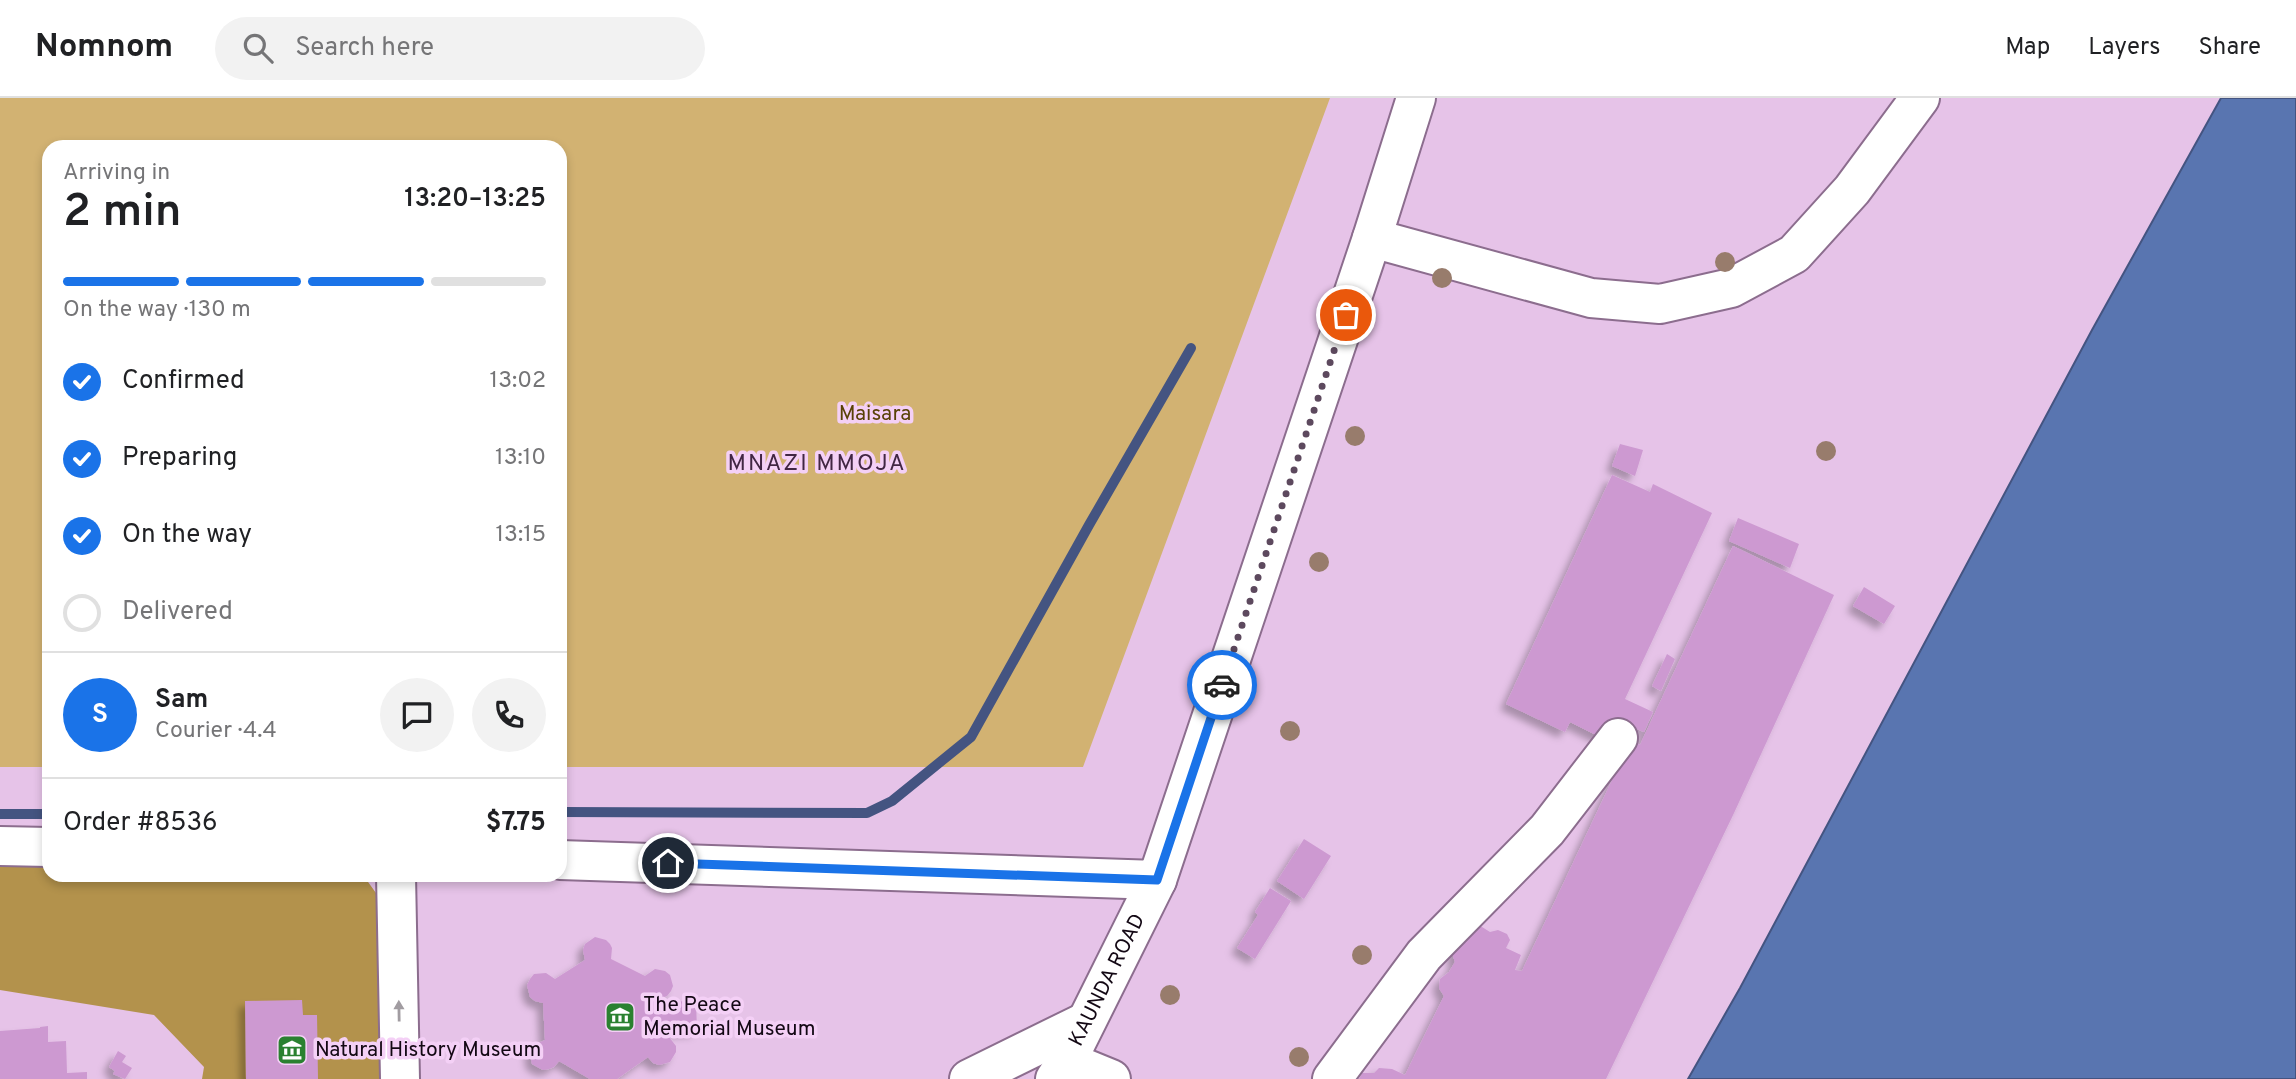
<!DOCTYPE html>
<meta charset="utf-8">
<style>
:root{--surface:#fff;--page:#f2f2f2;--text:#202124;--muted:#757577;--line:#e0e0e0;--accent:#1a73e8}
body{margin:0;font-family:Overpass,sans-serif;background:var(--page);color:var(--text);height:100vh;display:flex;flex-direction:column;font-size:26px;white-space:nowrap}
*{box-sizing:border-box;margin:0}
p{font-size:23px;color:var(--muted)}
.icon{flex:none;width:38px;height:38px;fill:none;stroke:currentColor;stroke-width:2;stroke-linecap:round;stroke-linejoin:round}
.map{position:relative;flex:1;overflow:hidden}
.drawer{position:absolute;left:42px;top:42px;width:525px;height:742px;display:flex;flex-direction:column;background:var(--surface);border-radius:21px;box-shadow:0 4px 10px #0003}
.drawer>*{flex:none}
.pin{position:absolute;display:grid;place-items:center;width:60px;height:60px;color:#fff;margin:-30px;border:4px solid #fff;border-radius:50%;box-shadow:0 2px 7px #0007}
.courier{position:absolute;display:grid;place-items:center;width:70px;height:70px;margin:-35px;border:5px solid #1a73e8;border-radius:50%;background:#fff;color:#222;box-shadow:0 2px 9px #0007}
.head em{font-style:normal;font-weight:600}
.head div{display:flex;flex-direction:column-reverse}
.head{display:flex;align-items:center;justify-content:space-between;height:119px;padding:0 21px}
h1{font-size:46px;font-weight:600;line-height:52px}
.bar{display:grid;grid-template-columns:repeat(4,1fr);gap:10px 7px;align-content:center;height:84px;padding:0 21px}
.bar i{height:9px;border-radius:5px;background:var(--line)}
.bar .current{background:var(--accent)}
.bar p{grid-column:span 4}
.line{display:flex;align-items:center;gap:18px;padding:0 21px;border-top:2px solid var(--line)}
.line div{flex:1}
.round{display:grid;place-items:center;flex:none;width:74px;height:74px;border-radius:37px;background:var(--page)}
ol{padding:0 21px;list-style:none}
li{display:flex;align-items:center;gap:21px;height:77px}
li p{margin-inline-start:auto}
li .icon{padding:7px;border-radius:50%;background:var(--accent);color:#fff;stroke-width:4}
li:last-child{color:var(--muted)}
li i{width:38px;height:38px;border:4px solid var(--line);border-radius:50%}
header{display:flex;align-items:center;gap:42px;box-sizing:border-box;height:98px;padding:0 35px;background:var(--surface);border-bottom:2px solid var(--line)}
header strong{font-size:33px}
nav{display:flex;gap:38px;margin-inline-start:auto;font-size:24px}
.search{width:490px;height:63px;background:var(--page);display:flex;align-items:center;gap:18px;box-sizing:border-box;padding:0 24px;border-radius:38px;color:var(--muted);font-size:26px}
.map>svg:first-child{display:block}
</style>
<header>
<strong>Nomnom</strong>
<div class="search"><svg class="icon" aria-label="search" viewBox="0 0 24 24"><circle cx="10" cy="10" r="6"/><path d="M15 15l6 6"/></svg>Search here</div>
<nav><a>Map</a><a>Layers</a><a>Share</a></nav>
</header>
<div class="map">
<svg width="2296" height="981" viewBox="0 0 2296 981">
<defs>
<filter id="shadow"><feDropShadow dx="-6" dy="6" stdDeviation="3.5" flood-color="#0004"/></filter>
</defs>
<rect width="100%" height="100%" fill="#e6c3e8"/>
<!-- green -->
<path fill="#d2b272" d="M 0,0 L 1330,0 L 1083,669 L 560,669 L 560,49 L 49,49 L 49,669 L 0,669 Z"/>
<!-- forest -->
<path fill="#b3924c" d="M 0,757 L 49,761 L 49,777 L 363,777 L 389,813 L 389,981 L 202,981 L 204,969 L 154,917 L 0,892 Z"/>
<!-- water -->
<path fill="#5975b0" stroke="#445481" stroke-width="2" d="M 2221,0 L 2296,0 L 2296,981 L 1688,981 L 1740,890 L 2092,232 Z"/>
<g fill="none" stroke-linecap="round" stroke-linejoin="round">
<!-- stream -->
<path stroke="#445481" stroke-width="10" d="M 560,714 L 867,715 L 892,703 L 971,639 L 1089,427 L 1191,250
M 0,716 L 49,716"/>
</g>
<!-- building -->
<path fill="#cd99d1" filter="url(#shadow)" d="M 1620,346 L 1643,352 L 1635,378 L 1612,368 Z
M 1612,377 L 1650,394 L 1653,386 L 1712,415 L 1625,601 L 1653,614 L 1644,634 L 1615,622 L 1606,642 L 1570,624 L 1565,634 L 1506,606 Z
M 1738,420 L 1799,446 L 1790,470 L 1729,443 Z
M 1733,448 L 1834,497 L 1734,715 L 1606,981 L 1359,981 L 1362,975 L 1374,975 L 1379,970 L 1392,971 L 1405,977 L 1444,898 L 1439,890 L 1440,881 L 1449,874 L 1455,864 L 1452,855 L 1474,824 L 1490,834 L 1498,832 L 1507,836 L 1510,842 L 1506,850 L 1521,857 L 1515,872 L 1522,873 L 1631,642 L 1640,647 Z
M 1864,489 L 1895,508 L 1884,526 L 1853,508 Z
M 1667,556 L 1675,561 L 1661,593 L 1652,588 Z
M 1304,741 L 1331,758 L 1304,801 L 1277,783 Z
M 1270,790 L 1291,803 L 1255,861 L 1237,850 L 1258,817 L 1255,814 Z
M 595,839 L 606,842 L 610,846 L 612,850 L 611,861 L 645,878 L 655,871 L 665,873 L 670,877 L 673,888 L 671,893 L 667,898 L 658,901 L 658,904 L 696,903 L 697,933 L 660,934 L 660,937 L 669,939 L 676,948 L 676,954 L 670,964 L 659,967 L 653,965 L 648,959 L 617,981 L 590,981 L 559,963 L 554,969 L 549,971 L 543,972 L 532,966 L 530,954 L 532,948 L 545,942 L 543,905 L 535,903 L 530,899 L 527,887 L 530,881 L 534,876 L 546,875 L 555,881 L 585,862 L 583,852 L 585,846 Z
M 302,902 L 303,917 L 317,917 L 318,981 L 246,981 L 245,903 Z
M 48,928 L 48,944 L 66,943 L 67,975 L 87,974 L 87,981 L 0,981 L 0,933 L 40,930 L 40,929 Z
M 118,953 L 126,958 L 122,964 L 132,970 L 125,981 L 113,976 L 115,973 L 109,969 Z"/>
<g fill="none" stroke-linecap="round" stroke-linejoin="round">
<!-- minor casing -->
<g stroke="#8c6d8e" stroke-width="42">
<g id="minor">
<path d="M 1372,140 L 1591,200 L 1660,206 L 1731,190 L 1794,156 L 1852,92 L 1920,0"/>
<path d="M 396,777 L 400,981"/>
<path d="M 1067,963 L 1111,981"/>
<path d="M 969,981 L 1085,924"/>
<path id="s1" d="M 1055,981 L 1067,963 L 1157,782"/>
<path d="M 1332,981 L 1424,857 L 1547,732 L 1618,640"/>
</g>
</g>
<!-- major casing -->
<g stroke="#8c6d8e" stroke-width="42">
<path id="major" d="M 0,748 L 49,749
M 560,762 L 1157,782 L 1372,140 L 1416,0"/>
</g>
<!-- minor -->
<use href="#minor" stroke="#fff" stroke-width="38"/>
<!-- major -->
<use href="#major" stroke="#fff" stroke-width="38"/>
</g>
<!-- trees -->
<g fill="#987c6c">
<circle cx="1725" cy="164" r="10"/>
<circle cx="1442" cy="180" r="10"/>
<circle cx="1355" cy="338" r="10"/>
<circle cx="1826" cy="353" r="10"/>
<circle cx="1319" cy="464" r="10"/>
<circle cx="1290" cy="633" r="10"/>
<circle cx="1362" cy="857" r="10"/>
<circle cx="1170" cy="897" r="10"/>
<circle cx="1299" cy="959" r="10"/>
</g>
<!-- one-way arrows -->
<defs><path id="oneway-solid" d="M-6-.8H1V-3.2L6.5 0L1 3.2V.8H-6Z" transform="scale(1.75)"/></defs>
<use fill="#a19ca1" href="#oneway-solid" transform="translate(399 913) rotate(-91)"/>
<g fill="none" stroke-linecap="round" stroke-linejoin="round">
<!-- done -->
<path stroke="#5d495e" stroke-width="7" stroke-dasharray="0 12.6" d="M 1222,587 L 1346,217"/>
<!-- route -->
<path stroke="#1a73e8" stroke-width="9" d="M 668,765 L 1157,782 L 1222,587"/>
</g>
<!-- icons -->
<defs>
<g id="museum-square" transform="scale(1.575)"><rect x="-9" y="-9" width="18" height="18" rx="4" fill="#2a8130" stroke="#f4d0f6"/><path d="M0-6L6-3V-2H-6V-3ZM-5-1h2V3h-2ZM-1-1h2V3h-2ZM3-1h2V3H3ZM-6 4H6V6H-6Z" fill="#fff"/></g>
</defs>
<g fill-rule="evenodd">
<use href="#museum-square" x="620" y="919"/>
<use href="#museum-square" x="292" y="952"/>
</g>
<g text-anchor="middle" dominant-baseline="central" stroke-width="7" stroke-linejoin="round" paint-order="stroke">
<!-- park labels -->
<g font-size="21" fill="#584106" stroke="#f4d0f6">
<text x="875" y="316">Maisara</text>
</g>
<!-- street labels -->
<g font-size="21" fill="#130814" stroke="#f4d0f6">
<text stroke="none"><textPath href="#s1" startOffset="112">KAUNDA ROAD</textPath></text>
</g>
<!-- poi labels -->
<g font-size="21" fill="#130814" stroke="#f4d0f6" text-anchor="start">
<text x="643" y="907">The Peace<tspan x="643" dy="24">Memorial Museum</tspan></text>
<text x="315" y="952">Natural History Museum</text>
</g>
<!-- neighbourhood labels -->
<g font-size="23" letter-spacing="2" fill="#412643" stroke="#f4d0f6">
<text x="817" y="366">MNAZI MMOJA</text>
</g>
</g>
</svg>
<div class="pin" style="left:1346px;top:217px;background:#ea580c"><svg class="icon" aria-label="bag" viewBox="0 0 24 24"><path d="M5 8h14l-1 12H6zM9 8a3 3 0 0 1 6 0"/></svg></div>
<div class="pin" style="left:668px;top:765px;background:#1f2937"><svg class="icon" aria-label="home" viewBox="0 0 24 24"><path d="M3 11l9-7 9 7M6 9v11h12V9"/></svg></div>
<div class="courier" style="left:1222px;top:587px"><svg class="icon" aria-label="car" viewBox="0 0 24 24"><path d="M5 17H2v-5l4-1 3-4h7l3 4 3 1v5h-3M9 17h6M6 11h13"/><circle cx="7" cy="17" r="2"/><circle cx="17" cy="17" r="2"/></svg></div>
<section class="drawer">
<div class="head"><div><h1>2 min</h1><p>Arriving in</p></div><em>13:20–13:25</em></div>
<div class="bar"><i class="current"></i><i class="current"></i><i class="current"></i><i></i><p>On the way · 130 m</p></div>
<ol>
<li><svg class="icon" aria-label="check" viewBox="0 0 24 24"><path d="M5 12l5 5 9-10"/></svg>Confirmed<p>13:02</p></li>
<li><svg class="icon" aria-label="check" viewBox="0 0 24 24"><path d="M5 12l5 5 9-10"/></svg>Preparing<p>13:10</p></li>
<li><svg class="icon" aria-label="check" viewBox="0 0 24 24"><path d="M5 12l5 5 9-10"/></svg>On the way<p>13:15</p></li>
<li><i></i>Delivered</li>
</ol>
<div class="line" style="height:126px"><b class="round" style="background:var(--accent);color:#fff">S</b><div><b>Sam</b><p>Courier · 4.4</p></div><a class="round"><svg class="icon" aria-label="chat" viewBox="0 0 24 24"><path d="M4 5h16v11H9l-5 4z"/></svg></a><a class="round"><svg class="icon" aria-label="phone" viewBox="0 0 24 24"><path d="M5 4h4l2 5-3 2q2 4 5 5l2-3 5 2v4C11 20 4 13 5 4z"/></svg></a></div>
<div class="line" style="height:91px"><div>Order #8536</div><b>$7.75</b></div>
</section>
</div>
